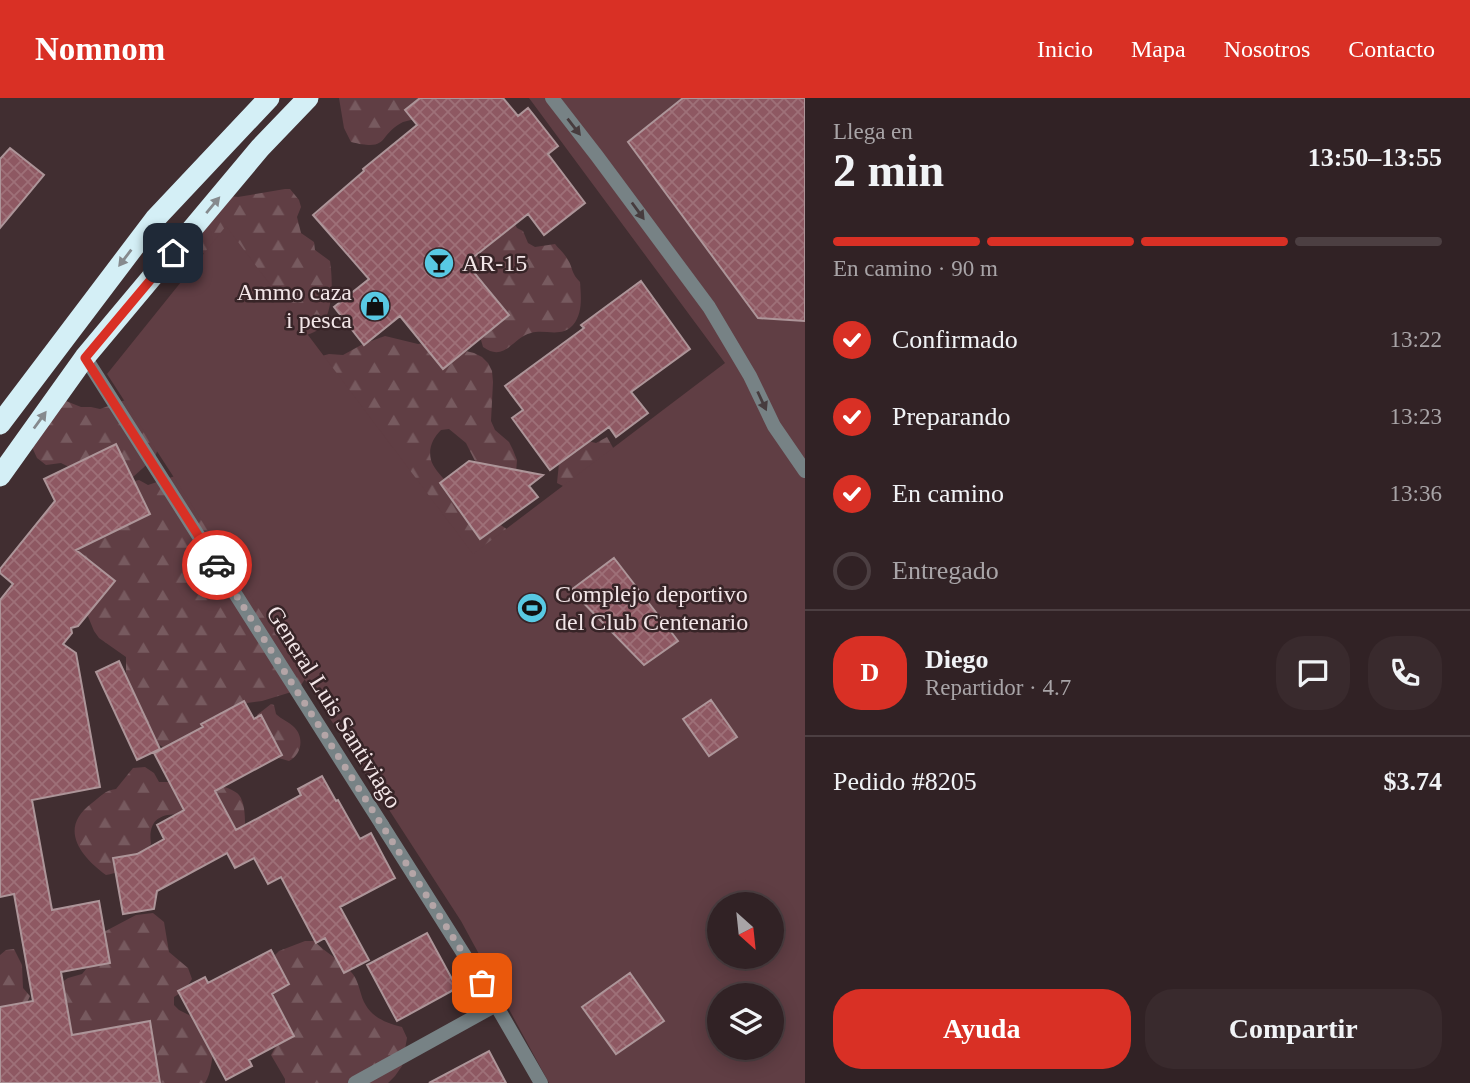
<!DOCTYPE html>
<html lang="es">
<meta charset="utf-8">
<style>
:root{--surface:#312225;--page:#392a2d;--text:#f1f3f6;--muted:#a8a4a7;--line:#4c3f42;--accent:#d93025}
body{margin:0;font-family:"Times New Roman",serif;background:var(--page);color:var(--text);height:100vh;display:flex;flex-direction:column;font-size:26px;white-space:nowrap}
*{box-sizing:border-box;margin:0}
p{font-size:23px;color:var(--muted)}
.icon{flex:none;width:38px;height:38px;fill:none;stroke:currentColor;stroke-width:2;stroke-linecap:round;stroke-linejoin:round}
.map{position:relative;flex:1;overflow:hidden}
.panel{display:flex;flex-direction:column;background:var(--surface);width:665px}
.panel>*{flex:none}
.needle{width:46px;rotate:153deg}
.controls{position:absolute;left:707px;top:794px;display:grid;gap:14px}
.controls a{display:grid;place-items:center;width:77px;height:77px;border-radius:50%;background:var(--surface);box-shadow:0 4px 18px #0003,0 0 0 2px var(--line);font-size:35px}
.pin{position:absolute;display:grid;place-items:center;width:60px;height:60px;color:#fff;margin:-30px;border-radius:14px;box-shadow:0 4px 10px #0006}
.courier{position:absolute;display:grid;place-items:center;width:70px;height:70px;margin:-35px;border:5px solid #d93025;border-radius:50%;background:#fff;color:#222;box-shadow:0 2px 9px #0007}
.summary em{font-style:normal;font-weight:700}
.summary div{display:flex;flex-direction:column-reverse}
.summary{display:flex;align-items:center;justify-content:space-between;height:119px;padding:0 28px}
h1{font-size:46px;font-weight:700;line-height:52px}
.bar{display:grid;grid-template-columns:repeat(4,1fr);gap:10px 7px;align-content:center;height:84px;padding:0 28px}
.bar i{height:9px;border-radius:5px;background:var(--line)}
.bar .active{background:var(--accent)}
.bar p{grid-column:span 4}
.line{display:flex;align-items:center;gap:18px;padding:0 28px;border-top:2px solid var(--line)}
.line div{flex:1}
.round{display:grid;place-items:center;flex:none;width:74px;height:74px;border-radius:28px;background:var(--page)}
ol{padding:0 28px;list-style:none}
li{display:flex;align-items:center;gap:21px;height:77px}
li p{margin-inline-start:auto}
li .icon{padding:7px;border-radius:50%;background:var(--accent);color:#fff;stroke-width:4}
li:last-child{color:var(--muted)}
li i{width:38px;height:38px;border:4px solid var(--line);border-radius:50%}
.action{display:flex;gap:14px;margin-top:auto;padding:14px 28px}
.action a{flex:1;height:80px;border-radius:28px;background:var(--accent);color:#fff;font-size:28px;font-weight:700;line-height:80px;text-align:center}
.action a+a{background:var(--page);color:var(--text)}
header{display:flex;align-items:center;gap:42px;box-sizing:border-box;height:98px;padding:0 35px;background:var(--accent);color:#fff}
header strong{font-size:33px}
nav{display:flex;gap:38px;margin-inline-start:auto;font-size:24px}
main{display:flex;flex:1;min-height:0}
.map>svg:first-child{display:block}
</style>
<header>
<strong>Nomnom</strong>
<nav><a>Inicio</a><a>Mapa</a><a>Nosotros</a><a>Contacto</a></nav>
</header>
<main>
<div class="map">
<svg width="805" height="985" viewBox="0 0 805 985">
<defs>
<pattern id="forest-firs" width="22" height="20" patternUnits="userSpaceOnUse" patternTransform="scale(1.75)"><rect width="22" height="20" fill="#603e44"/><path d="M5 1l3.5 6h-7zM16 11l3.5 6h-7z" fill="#775a5f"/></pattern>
<pattern id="building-cross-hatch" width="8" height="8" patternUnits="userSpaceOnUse" patternTransform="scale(1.75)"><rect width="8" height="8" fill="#8e5862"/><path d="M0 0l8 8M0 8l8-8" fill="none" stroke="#9e7078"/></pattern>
</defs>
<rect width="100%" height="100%" fill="#412e31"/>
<!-- forest -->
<path fill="url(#forest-firs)" d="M 339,0 L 496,0 L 403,24 C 377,37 391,54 351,44 L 344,30 Z
M 431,51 L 513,123 L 517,130 L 523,133 L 528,145 L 535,149 L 555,146 C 559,151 565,156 568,162 C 573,170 571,175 580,184 C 581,198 583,215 573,227 C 562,240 545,231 531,235 C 513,239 505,265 483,249 L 481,242 L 484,235 Z
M 285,91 L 290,91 L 299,102 L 301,109 L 297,119 L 301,135 L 314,144 L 315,152 L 330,163 C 333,183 334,220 316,233 C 310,237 300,238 294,240 L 211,167 L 200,150 L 194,131 L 222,97 L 238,99 Z
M 385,238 L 418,246 L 429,244 L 474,255 L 482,259 L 488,265 L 492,273 L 493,284 L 491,323 L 495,332 L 509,344 L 513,352 L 517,362 L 516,375 L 479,371 L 466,345 L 449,331 L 441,332 C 433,340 428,350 431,362 C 437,384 498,425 518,439 L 308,576 L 298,592 L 262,603 L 247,605 L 229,619 L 175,656 L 146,639 L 126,584 L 126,559 L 99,540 L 94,533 L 87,516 L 46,429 L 135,383 L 139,382 L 148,387 L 175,378 L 300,264 L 329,256 L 343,257 L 363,246 Z
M 131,300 L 159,348 L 155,359 L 133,379 L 127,383 L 71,370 L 61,365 L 46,367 L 37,360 L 31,347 L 61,301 L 81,309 L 91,309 L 100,311 Z
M 607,339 L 616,355 L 571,392 L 557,385 L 559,365 L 583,342 L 596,345 Z
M 271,606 L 274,607 L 276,616 C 281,621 289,624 294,629 C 305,640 301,657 289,663 L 275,659 L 257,625 L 257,617 Z
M 145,669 L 154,675 L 159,684 L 169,684 L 176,676 C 188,679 233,688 239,697 C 246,706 245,724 245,736 C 221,728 143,691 151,746 C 137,764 128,773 106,777 C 80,758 58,730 92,705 C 100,699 105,692 116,691 L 133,670 Z
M 153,815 L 164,824 L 169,854 L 188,870 L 192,881 L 185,892 L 174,899 L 174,907 L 179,912 L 191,918 L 215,948 C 211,961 212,974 205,985 L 145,985 L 63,940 L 55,889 L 68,880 L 82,876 L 92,864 L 100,836 L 136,817 Z
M 305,843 L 314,843 C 326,855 342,863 352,875 C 357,881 359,889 361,896 C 367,917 382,924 402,929 L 407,940 L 402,968 L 395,978 L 388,985 L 285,985 L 285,981 L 271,957 L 280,941 L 266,897 L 272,860 L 279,853 Z
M 14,851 L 22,867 L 23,890 L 30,898 L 25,909 L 0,911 L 0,857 L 6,852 Z"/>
<!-- pitch -->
<path fill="#603e44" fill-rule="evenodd" d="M 529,0 L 805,0 L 805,985 L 549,985 L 461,823 L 107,276 L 226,128 L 473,456 L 725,265 ZM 719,807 L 772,807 L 772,859 L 719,859 ZM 719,898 L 772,898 L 772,950 L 719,950 Z"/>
<!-- building -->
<path fill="url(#building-cross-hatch)" stroke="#ad9599" stroke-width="2" d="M 420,0 L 503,0 L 518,18 L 528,10 L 558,48 L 548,56 L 585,105 L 544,137 L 528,116 L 466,165 L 509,217 L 443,271 L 400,218 L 364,247 L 334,209 L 369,181 L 313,117 L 364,73 L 363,71 L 417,27 L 405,12 Z
M 683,0 L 805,0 L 805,223 L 758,220 L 628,44 Z
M 10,50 L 44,77 L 0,130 L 0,61 Z
M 641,183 L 690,251 L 631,294 L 648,315 L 616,339 L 609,329 L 550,372 L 512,320 L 523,312 L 505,288 L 584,230 L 581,227 Z
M 116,346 L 150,416 L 76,452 L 115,483 L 78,528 L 71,530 L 72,535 L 63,546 L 76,555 L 100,689 L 32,702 L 52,812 L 99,803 L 110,865 L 61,874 L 72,937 L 150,923 L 160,985 L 0,985 L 0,909 L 33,903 L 14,796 L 0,799 L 0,502 L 13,486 L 0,475 L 0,471 L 55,403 L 44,381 Z
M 469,363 L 543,377 L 529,388 L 538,399 L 480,441 L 440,385 Z
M 614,460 L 678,543 L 644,567 L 571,492 Z
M 119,563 L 160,651 L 137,662 L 96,574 Z
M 711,602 L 737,639 L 709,658 L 683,621 Z
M 244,603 L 254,621 L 261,617 L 282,657 L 215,693 L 236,732 L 301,697 L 298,691 L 322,678 L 336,703 L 338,702 L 360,741 L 371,735 L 395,780 L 340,809 L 369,862 L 344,875 L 325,840 L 316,845 L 281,779 L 268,786 L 254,760 L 235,770 L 227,755 L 157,793 L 154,811 L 123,816 L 113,760 L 137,756 L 164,741 L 157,727 L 184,712 L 154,655 L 203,629 L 201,626 Z
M 427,835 L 457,890 L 397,923 L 367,867 Z
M 271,852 L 289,886 L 272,896 L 294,938 L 249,962 L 252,968 L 226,982 L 178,893 L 205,879 L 208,885 Z
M 630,875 L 664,923 L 616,956 L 582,909 Z
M 489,953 L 506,985 L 429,985 Z"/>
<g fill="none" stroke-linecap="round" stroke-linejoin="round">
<!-- lane -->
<path stroke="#778285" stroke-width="14" d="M 552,0 L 597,58 L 709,209 L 750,278 L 774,328 L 805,373
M 85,259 L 382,727
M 496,907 L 541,985"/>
<!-- street -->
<path stroke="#778285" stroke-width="14" d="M 355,985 L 496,907 L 382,727"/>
<!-- highway -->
<path stroke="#d4eff6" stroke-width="21" d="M 0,326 L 155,121 L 269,0
M 0,378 L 85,259 L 260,50 L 308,0"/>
</g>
<!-- one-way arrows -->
<defs><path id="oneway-solid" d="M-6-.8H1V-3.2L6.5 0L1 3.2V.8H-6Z" transform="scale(1.75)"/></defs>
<g fill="#473c3e">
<use href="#oneway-solid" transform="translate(574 29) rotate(52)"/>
<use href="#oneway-solid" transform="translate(638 113) rotate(54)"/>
<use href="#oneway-solid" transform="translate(762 303) rotate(65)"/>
</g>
<g fill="#868a8e">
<use href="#oneway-solid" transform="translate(213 107) rotate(-50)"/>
<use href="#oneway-solid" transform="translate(125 160) rotate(127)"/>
<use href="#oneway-solid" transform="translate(40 322) rotate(-54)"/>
</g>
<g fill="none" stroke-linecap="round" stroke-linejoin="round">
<!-- done -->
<path stroke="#b4a5a7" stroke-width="7" stroke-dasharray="0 12.6" d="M 217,467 L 482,885"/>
<!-- route -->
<path stroke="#d93025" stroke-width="9" d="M 173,155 L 85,260 L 217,467"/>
</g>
<!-- icons -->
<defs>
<g id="bar-disc" transform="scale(1.575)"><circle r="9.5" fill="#58c9e3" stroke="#372427"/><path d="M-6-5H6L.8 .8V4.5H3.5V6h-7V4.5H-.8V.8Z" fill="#111"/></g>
<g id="shop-disc" transform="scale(1.575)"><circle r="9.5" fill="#58c9e3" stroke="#372427"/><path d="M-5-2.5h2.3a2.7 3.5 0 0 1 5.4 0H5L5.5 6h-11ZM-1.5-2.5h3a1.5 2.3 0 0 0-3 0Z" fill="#111"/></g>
<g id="stadium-disc" transform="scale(1.575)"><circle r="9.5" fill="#58c9e3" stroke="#372427"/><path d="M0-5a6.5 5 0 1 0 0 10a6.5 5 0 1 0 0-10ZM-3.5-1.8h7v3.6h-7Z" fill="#111"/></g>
</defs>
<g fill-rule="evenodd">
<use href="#bar-disc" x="439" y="165"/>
<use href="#shop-disc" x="375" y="208"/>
<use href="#stadium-disc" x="532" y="510"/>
</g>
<g text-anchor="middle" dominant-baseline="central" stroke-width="5" stroke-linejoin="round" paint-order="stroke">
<!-- poi labels -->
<g font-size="24" fill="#f2e5e7" stroke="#372427" text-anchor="start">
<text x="462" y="165">AR-15</text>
<text x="352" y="194" text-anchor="end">Ammo caza<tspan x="352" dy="28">i pesca</tspan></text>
<text x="555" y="496">Complejo deportivo<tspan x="555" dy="28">del Club Centenario</tspan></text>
</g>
<!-- street labels -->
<g font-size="24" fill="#f2e5e7" stroke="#372427">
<text transform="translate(334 609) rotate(58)">General Luis Santiviago</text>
</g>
</g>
</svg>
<div class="controls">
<a><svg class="needle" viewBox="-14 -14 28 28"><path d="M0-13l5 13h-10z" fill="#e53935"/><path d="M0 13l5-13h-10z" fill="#a8a4a7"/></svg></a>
<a><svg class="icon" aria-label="layers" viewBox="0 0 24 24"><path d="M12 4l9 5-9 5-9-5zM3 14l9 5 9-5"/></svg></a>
</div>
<div class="pin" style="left:482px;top:885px;background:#ea580c"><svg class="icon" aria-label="bag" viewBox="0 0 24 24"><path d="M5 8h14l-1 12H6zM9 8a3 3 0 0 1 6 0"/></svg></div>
<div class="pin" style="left:173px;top:155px;background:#1f2937"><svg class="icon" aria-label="home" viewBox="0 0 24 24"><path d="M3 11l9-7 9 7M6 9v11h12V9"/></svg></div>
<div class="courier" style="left:217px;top:467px"><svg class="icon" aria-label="car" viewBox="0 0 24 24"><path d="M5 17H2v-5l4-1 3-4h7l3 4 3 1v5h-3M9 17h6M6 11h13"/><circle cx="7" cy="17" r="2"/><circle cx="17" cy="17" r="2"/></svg></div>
</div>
<section class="panel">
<div class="summary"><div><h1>2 min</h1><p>Llega en</p></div><em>13:50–13:55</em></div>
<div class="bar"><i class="active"></i><i class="active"></i><i class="active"></i><i></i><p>En camino · 90 m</p></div>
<ol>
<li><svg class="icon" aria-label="check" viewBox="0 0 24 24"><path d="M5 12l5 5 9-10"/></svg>Confirmado<p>13:22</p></li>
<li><svg class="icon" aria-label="check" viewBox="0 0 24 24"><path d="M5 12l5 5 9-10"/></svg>Preparando<p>13:23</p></li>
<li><svg class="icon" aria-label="check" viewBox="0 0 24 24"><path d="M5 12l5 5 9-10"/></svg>En camino<p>13:36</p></li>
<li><i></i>Entregado</li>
</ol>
<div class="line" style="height:126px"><b class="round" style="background:var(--accent);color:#fff">D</b><div><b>Diego</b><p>Repartidor · 4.7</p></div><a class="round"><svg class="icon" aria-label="chat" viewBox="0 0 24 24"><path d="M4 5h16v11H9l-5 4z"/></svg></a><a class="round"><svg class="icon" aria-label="phone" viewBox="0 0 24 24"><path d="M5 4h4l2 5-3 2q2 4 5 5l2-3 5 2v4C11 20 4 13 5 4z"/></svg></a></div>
<div class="line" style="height:91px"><div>Pedido #8205</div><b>$3.74</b></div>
<div class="action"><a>Ayuda</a><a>Compartir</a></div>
</section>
</main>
